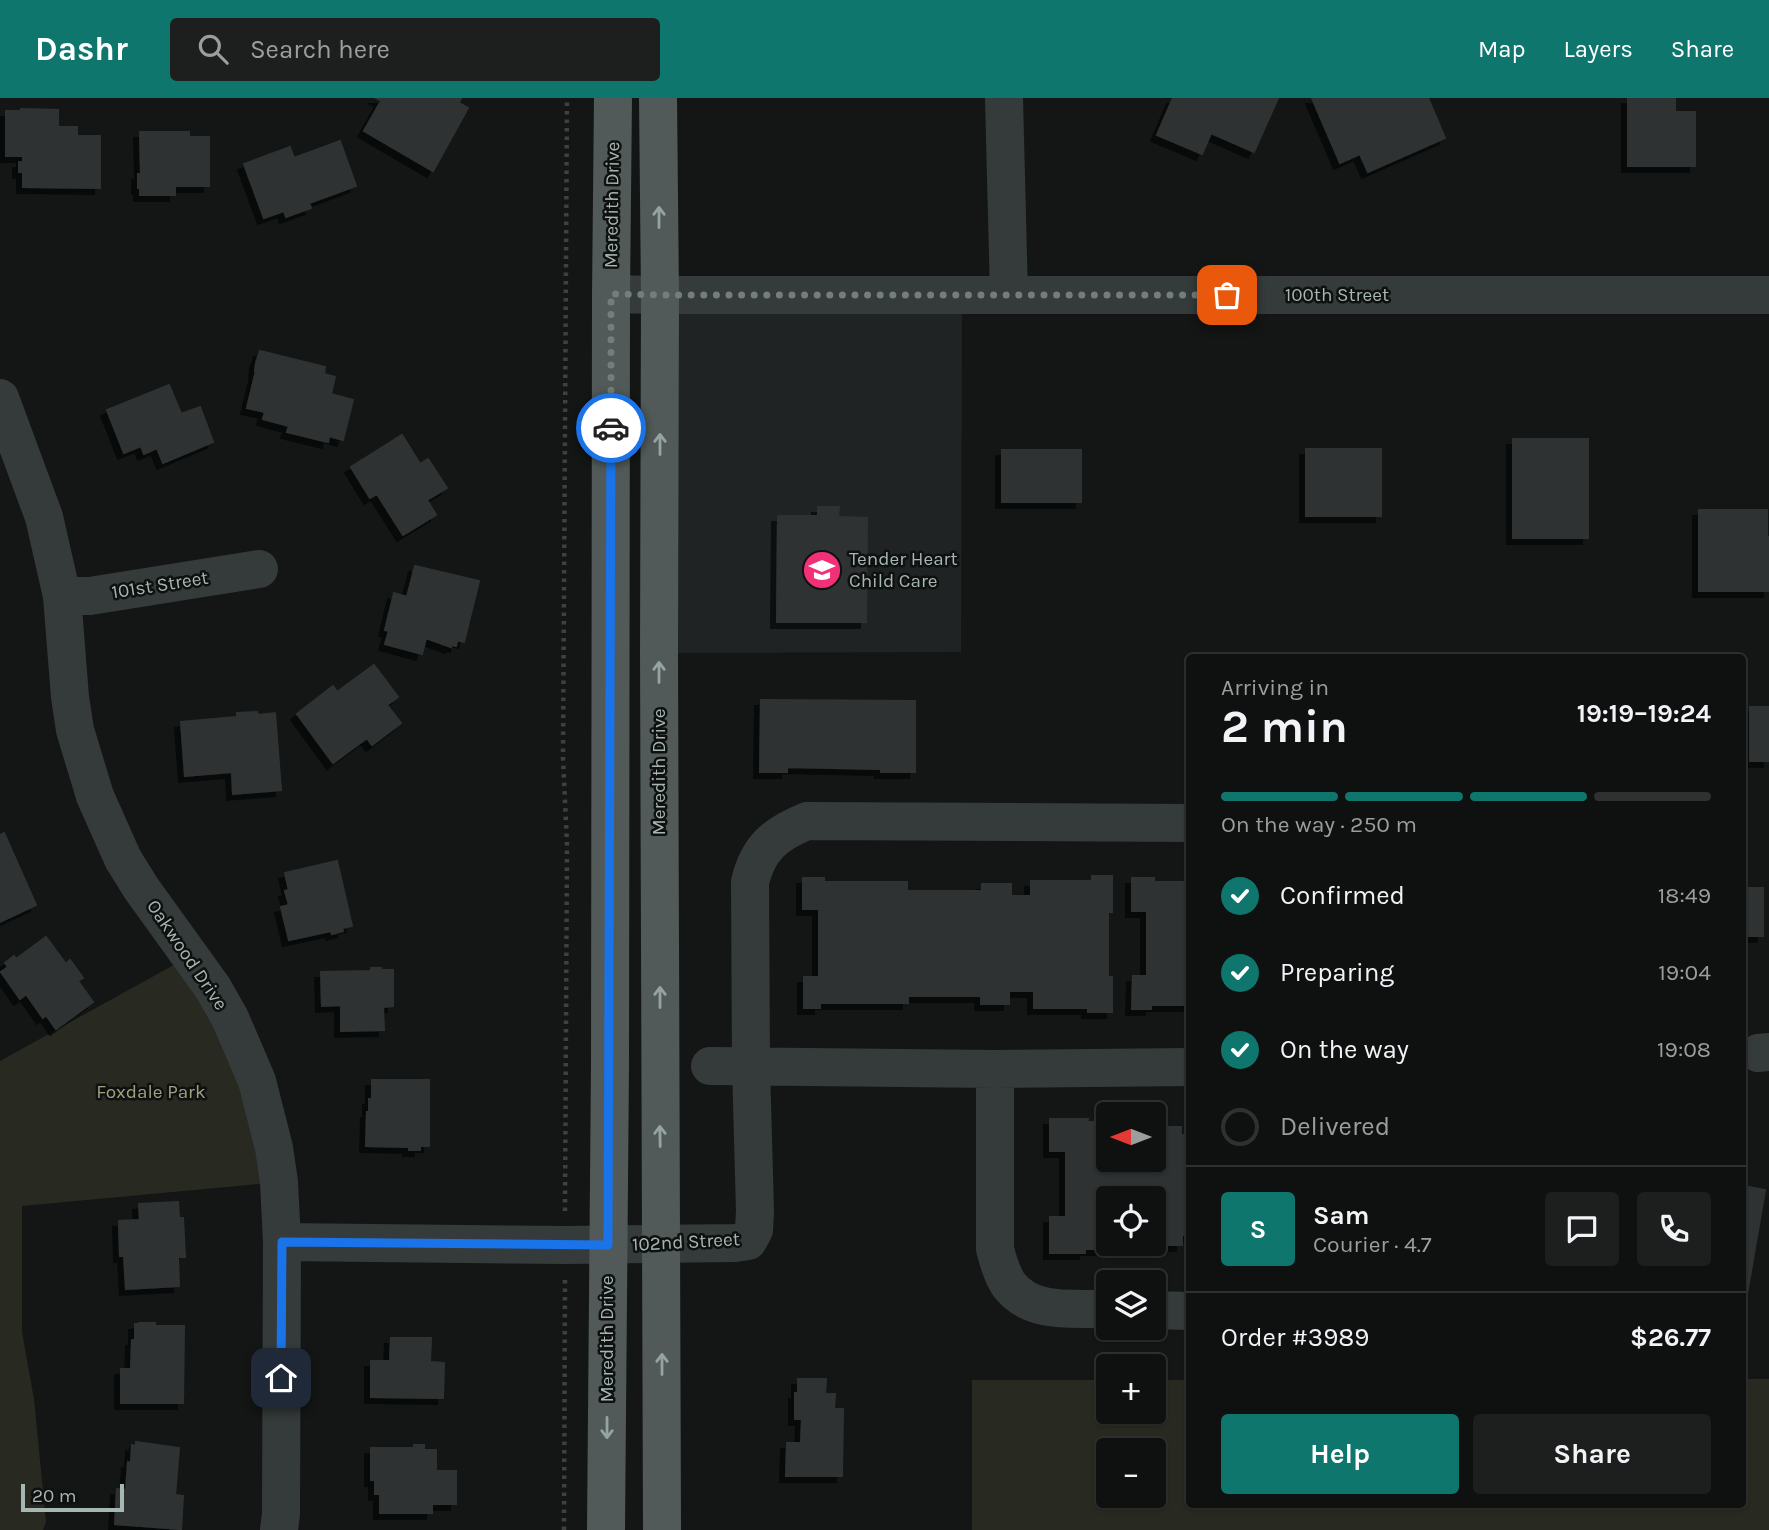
<!DOCTYPE html>
<meta charset="utf-8">
<style>
:root{--surface:#0f1010;--page:#1d1e1e;--text:#f1f3f6;--muted:#9b9d9f;--line:#2f3030;--accent:#0f766e}
body{margin:0;font-family:Karla,sans-serif;background:var(--page);color:var(--text);height:100vh;display:flex;flex-direction:column;font-size:26px;white-space:nowrap}
*{box-sizing:border-box;margin:0}
p{font-size:23px;color:var(--muted)}
.icon{flex:none;width:38px;height:38px;fill:none;stroke:currentColor;stroke-width:2;stroke-linecap:round;stroke-linejoin:round}
.map{position:relative;flex:1;overflow:hidden}
.drawer{position:absolute;left:1186px;top:556px;width:560px;height:854px;display:flex;flex-direction:column;background:var(--surface);border-radius:7px;box-shadow:0 2px 5px #0004,0 0 0 2px var(--line)}
.drawer>*{flex:none}
.needle{width:46px;rotate:270deg}
.buttons{position:absolute;left:1096px;top:1004px;display:grid;gap:14px}
.buttons a{display:grid;place-items:center;width:70px;height:70px;border-radius:7px;background:var(--surface);box-shadow:0 2px 5px #0004,0 0 0 2px var(--line);font-size:35px}
.scale{position:absolute;left:21px;bottom:18px;width:103px;box-sizing:border-box;padding-left:7px;border:4px solid #a6b6b1;border-top:0;font-size:19px;line-height:24px;white-space:nowrap;color:#a6b6b1;-webkit-text-stroke:5px #0f1111;paint-order:stroke}
.pin{position:absolute;display:grid;place-items:center;width:60px;height:60px;color:#fff;margin:-30px;border-radius:14px;box-shadow:0 4px 10px #0006}
.courier{position:absolute;display:grid;place-items:center;width:70px;height:70px;margin:-35px;border:5px solid #1a73e8;border-radius:50%;background:#fff;color:#222;box-shadow:0 2px 9px #0007}
.summary em{font-style:normal;font-weight:700}
.summary div{display:flex;flex-direction:column-reverse}
.summary{display:flex;align-items:center;justify-content:space-between;height:119px;padding:0 35px}
h1{font-size:46px;font-weight:700;line-height:52px}
.bar{display:grid;grid-template-columns:repeat(4,1fr);gap:10px 7px;align-content:center;height:84px;padding:0 35px}
.bar i{height:9px;border-radius:5px;background:var(--line)}
.bar .current{background:var(--accent)}
.bar p{grid-column:span 4}
.line{display:flex;align-items:center;gap:18px;padding:0 35px;border-top:2px solid var(--line)}
.line div{flex:1}
.round{display:grid;place-items:center;flex:none;width:74px;height:74px;border-radius:7px;background:var(--page)}
ol{padding:0 35px;list-style:none}
li{display:flex;align-items:center;gap:21px;height:77px}
li p{margin-inline-start:auto}
li .icon{padding:7px;border-radius:50%;background:var(--accent);color:#fff;stroke-width:4}
li:last-child{color:var(--muted)}
li i{width:38px;height:38px;border:4px solid var(--line);border-radius:50%}
.button{display:flex;gap:14px;margin-top:auto;padding:14px 35px}
.button a{flex:1;height:80px;border-radius:7px;background:var(--accent);color:#fff;font-size:28px;font-weight:700;line-height:80px;text-align:center}
.button a+a{background:var(--page);color:var(--text)}
header{display:flex;align-items:center;gap:42px;box-sizing:border-box;height:98px;padding:0 35px;background:var(--accent);color:#fff}
header strong{font-size:33px}
nav{display:flex;gap:38px;margin-inline-start:auto;font-size:24px}
.search{width:490px;height:63px;background:var(--page);display:flex;align-items:center;gap:18px;box-sizing:border-box;padding:0 24px;border-radius:7px;color:var(--muted);font-size:26px}
.map>svg:first-child{display:block}
</style>
<header>
<strong>Dashr</strong>
<div class="search"><svg class="icon" aria-label="search" viewBox="0 0 24 24"><circle cx="10" cy="10" r="6"/><path d="M15 15l6 6"/></svg>Search here</div>
<nav><a>Map</a><a>Layers</a><a>Share</a></nav>
</header>
<div class="map">
<svg width="1769" height="1432" viewBox="0 0 1769 1432">
<defs>
<filter id="shadow"><feDropShadow dx="-6" dy="6" stdDeviation="0" flood-color="#0009"/></filter>
</defs>
<rect width="100%" height="100%" fill="#141616"/>
<!-- built -->
<path fill="#202323" d="M 660,197 L 962,197 L 961,554 L 659,555 Z"/>
<!-- green -->
<path fill="#282920" fill-rule="evenodd" d="M 190,858 L 279,1084 L 22,1108 L 22,1234 L 34,1301 L 46,1424 L 43,1432 L 0,1432 L 0,963 Z
M 1743,1281 L 1769,1281 L 1769,1432 L 972,1432 L 972,1282 L 1108,1282 L 1108,1314 L 1153,1314 L 1153,1282 L 1190,1282 L 1190,1407 L 1743,1407 ZM 1108,1353 L 1153,1353 L 1153,1398 L 1108,1398 Z"/>
<!-- building -->
<path fill="#2f3232" stroke="#2e3232" stroke-width="2" filter="url(#shadow)" d="M 376,0 L 461,0 L 459,5 L 468,10 L 433,73 L 364,33 L 381,3 Z
M 1173,0 L 1278,0 L 1254,54 L 1211,35 L 1202,56 L 1157,37 Z
M 1312,0 L 1428,0 L 1445,40 L 1368,74 L 1360,56 L 1340,65 Z
M 1628,0 L 1675,0 L 1675,14 L 1695,14 L 1695,68 L 1628,68 Z
M 21,11 L 58,12 L 58,29 L 77,29 L 77,38 L 100,38 L 100,90 L 23,89 L 23,74 L 19,74 L 19,64 L 23,64 L 23,58 L 6,58 L 6,13 L 21,13 Z
M 140,34 L 189,34 L 189,39 L 209,39 L 209,88 L 175,88 L 175,97 L 140,97 L 140,90 L 138,90 L 138,76 L 141,76 Z
M 340,43 L 356,88 L 309,105 L 311,110 L 286,119 L 284,113 L 264,120 L 244,66 L 290,49 L 294,60 Z
M 260,253 L 325,269 L 324,276 L 335,279 L 331,296 L 353,302 L 343,342 L 329,338 L 328,344 L 287,334 L 289,328 L 263,321 L 265,314 L 247,310 L 256,273 L 255,273 L 256,265 Z
M 169,287 L 181,316 L 200,309 L 213,344 L 163,365 L 157,350 L 144,356 L 141,348 L 124,355 L 107,312 Z
M 402,337 L 420,366 L 428,361 L 447,390 L 427,402 L 436,417 L 403,437 L 377,396 L 370,400 L 351,369 Z
M 1513,341 L 1588,341 L 1588,440 L 1513,440 Z
M 1306,351 L 1381,351 L 1381,418 L 1306,418 Z
M 1002,352 L 1081,352 L 1081,404 L 1002,404 Z
M 818,409 L 839,409 L 838,419 L 867,420 L 866,524 L 777,524 L 778,418 L 818,418 Z
M 1699,412 L 1767,412 L 1767,439 L 1769,439 L 1769,493 L 1699,493 Z
M 415,468 L 479,483 L 464,544 L 457,542 L 456,548 L 451,547 L 451,549 L 426,540 L 422,556 L 385,546 L 389,533 L 385,532 L 394,495 L 407,499 Z
M 374,567 L 398,599 L 387,607 L 401,625 L 372,647 L 367,640 L 333,665 L 297,616 L 333,588 L 337,594 Z
M 761,602 L 915,603 L 915,674 L 881,674 L 881,671 L 787,669 L 787,674 L 760,674 Z
M 1750,609 L 1769,609 L 1769,663 L 1750,663 Z
M 257,614 L 258,617 L 275,615 L 281,692 L 233,696 L 232,674 L 185,678 L 181,624 L 237,619 L 237,615 Z
M 4,735 L 36,807 L 0,824 L 0,737 Z
M 337,763 L 352,828 L 342,830 L 343,833 L 332,836 L 331,833 L 289,842 L 281,809 L 289,807 L 285,793 L 289,792 L 285,775 Z
M 1092,778 L 1112,778 L 1112,814 L 1108,814 L 1108,879 L 1112,879 L 1112,914 L 1088,914 L 1088,910 L 1034,910 L 1034,893 L 1009,893 L 1009,906 L 981,906 L 981,898 L 908,898 L 908,905 L 820,905 L 820,910 L 804,910 L 804,879 L 819,879 L 819,811 L 803,811 L 803,780 L 824,780 L 824,784 L 907,784 L 907,793 L 982,793 L 982,786 L 1011,786 L 1011,798 L 1031,798 L 1031,783 L 1092,783 Z
M 1132,780 L 1154,780 L 1154,784 L 1190,784 L 1190,907 L 1151,907 L 1151,911 L 1132,911 L 1133,878 L 1147,878 L 1147,813 L 1132,813 Z
M 1743,790 L 1763,790 L 1763,838 L 1743,838 Z
M 46,839 L 66,866 L 70,862 L 83,880 L 78,883 L 93,904 L 56,931 L 46,917 L 43,920 L 26,896 L 20,901 L 1,874 L 8,869 L 5,865 L 14,858 L 16,861 Z
M 371,870 L 381,870 L 381,872 L 393,872 L 393,908 L 383,909 L 384,932 L 341,933 L 341,907 L 322,908 L 321,874 L 371,873 Z
M 372,982 L 429,982 L 429,1048 L 420,1048 L 420,1052 L 409,1052 L 409,1049 L 366,1048 L 367,1014 L 369,1014 L 369,1001 L 372,1001 Z
M 1050,1021 L 1088,1021 L 1087,1024 L 1108,1024 L 1108,1062 L 1153,1062 L 1153,1029 L 1181,1029 L 1181,1037 L 1190,1037 L 1190,1137 L 1182,1137 L 1182,1147 L 1152,1147 L 1153,1146 L 1153,1101 L 1108,1101 L 1108,1146 L 1129,1146 L 1129,1151 L 1085,1151 L 1085,1155 L 1050,1155 L 1050,1119 L 1066,1119 L 1066,1053 L 1050,1053 Z
M 1743,1088 L 1765,1092 L 1747,1196 L 1743,1195 Z
M 178,1104 L 179,1120 L 183,1120 L 185,1159 L 178,1159 L 179,1188 L 126,1191 L 124,1158 L 120,1158 L 119,1123 L 140,1122 L 139,1106 Z
M 139,1225 L 155,1225 L 155,1228 L 184,1228 L 183,1305 L 121,1305 L 121,1271 L 131,1271 L 132,1242 L 135,1242 L 135,1226 L 139,1226 Z
M 391,1240 L 431,1240 L 430,1264 L 444,1265 L 443,1300 L 371,1299 L 371,1263 L 390,1263 Z
M 798,1281 L 826,1281 L 825,1296 L 835,1296 L 834,1311 L 843,1311 L 842,1378 L 786,1378 L 787,1345 L 801,1345 L 802,1321 L 795,1321 L 795,1295 L 798,1295 Z
M 136,1344 L 179,1350 L 175,1397 L 183,1398 L 181,1431 L 115,1426 L 117,1391 L 126,1392 L 128,1364 L 131,1365 L 132,1347 L 136,1348 Z
M 414,1347 L 424,1347 L 424,1352 L 436,1352 L 436,1373 L 456,1373 L 456,1406 L 432,1406 L 432,1415 L 380,1415 L 380,1396 L 375,1396 L 375,1382 L 371,1382 L 371,1350 L 414,1350 Z"/>
<g fill="none" stroke-linecap="round" stroke-linejoin="round">
<!-- path -->
<path stroke="#3b4240" stroke-width="4.5" stroke-dasharray="3.5 5" stroke-linecap="butt" d="M 565,1113 L 567,746 L 563,660 L 567,0
M 564,1432 L 565,1181"/>
<!-- minor -->
<path stroke="#353b3a" stroke-width="38" d="M 1004,0 L 1009,197
M 611,196 L 660,197 L 1769,197
M 0,300 L 44,419 L 62,498 L 70,599 L 75,632 L 95,698 L 123,761 L 141,790 L 213,890 L 230,920 L 257,983 L 274,1050 L 279,1084 L 282,1144 L 281,1416 L 279,1432
M 62,498 L 90,498 L 259,471
M 1758,955 L 1769,954
M 710,968 L 995,971 L 1190,969
M 995,971 L 995,1151 C 998,1163 1002,1177 1009,1187 C 1032,1217 1074,1210 1108,1211
M 282,1144 L 565,1147 L 735,1145 L 748,1143 L 754,1132 L 755,1113 L 751,968 L 750,784 C 758,750 775,736 807,723 L 1190,725
M 1153,1212 L 1190,1213"/>
<!-- major -->
<path stroke="#515a58" stroke-width="38" d="M 658,0 L 660,197 L 659,555 L 662,1432
M 606,1432 L 610,967 L 611,196 L 613,0"/>
</g>
<!-- one-way arrows -->
<defs><path id="oneway-shaft" d="M-6 0H5M1.5-3L5.5 0L1.5 3" fill="none" stroke-width="1.6" stroke-linecap="round" stroke-linejoin="round" transform="scale(1.75)"/></defs>
<g stroke="#95a49f">
<use href="#oneway-shaft" transform="translate(659 119) rotate(-90)"/>
<use href="#oneway-shaft" transform="translate(660 346) rotate(-90)"/>
<use href="#oneway-shaft" transform="translate(659 574) rotate(-90)"/>
<use href="#oneway-shaft" transform="translate(660 899) rotate(-90)"/>
<use href="#oneway-shaft" transform="translate(660 1038) rotate(-91)"/>
<use href="#oneway-shaft" transform="translate(662 1266) rotate(-90)"/>
<use href="#oneway-shaft" transform="translate(607 1330) rotate(90)"/>
</g>
<g fill="none" stroke-linecap="round" stroke-linejoin="round">
<!-- done -->
<path stroke="#737e7b" stroke-width="7" stroke-dasharray="0 12.6" d="M 611,330 L 611,196 L 660,197 L 1227,197"/>
<!-- route -->
<path stroke="#1a73e8" stroke-width="9" d="M 281,1280 L 282,1144 L 608,1147 L 611,330"/>
</g>
<!-- icons -->
<defs>
<g id="school-disc" transform="scale(2.0125)"><circle r="9.5" fill="#f23077" stroke="#0f1111"/><path d="M0-5L7-2L0 1L-7-2ZM-4 1L0 2.5L4 1V4Q0 6-4 4Z" fill="#fff"/></g>
</defs>
<g fill-rule="evenodd">
<use href="#school-disc" x="822" y="472"/>
</g>
<g text-anchor="middle" dominant-baseline="central" stroke-width="5" stroke-linejoin="round" paint-order="stroke">
<!-- street labels -->
<g font-size="19" fill="#a6b6b1" stroke="#0f1111">
<text transform="translate(612 107) rotate(-89)">Meredith Drive</text>
<text x="1337" y="197">100th Street</text>
<text transform="translate(160 487) rotate(-9)">101st Street</text>
<text transform="translate(659 674) rotate(-90)">Meredith Drive</text>
<text transform="translate(187 857) rotate(56)">Oakwood Drive</text>
<text transform="translate(686 1144) rotate(-3)">102nd Street</text>
<text transform="translate(607 1241) rotate(-90)">Meredith Drive</text>
</g>
<!-- poi labels -->
<g font-size="19" fill="#a6b6b1" stroke="#0f1111" text-anchor="start">
<text x="849" y="461">Tender Heart<tspan x="849" dy="22">Child Care</tspan></text>
</g>
<!-- park labels -->
<g font-size="19" fill="#a0a27d" stroke="#0f1111">
<text x="151" y="994">Foxdale Park</text>
</g>
</g>
</svg>
<div class="buttons">
<a><svg class="needle" viewBox="-14 -14 28 28"><path d="M0-13l5 13h-10z" fill="#e53935"/><path d="M0 13l5-13h-10z" fill="#9b9d9f"/></svg></a>
<a><svg class="icon" aria-label="locate" viewBox="0 0 24 24"><circle cx="12" cy="12" r="6"/><path d="M12 2v4M12 18v4M2 12h4M18 12h4"/></svg></a>
<a><svg class="icon" aria-label="layers" viewBox="0 0 24 24"><path d="M12 4l9 5-9 5-9-5zM3 14l9 5 9-5"/></svg></a>
<a>+</a>
<a>−</a>
</div>
<div class="scale">20 m</div>
<div class="pin" style="left:1227px;top:197px;background:#ea580c"><svg class="icon" aria-label="bag" viewBox="0 0 24 24"><path d="M5 8h14l-1 12H6zM9 8a3 3 0 0 1 6 0"/></svg></div>
<div class="pin" style="left:281px;top:1280px;background:#1f2937"><svg class="icon" aria-label="home" viewBox="0 0 24 24"><path d="M3 11l9-7 9 7M6 9v11h12V9"/></svg></div>
<div class="courier" style="left:611px;top:330px"><svg class="icon" aria-label="car" viewBox="0 0 24 24"><path d="M5 17H2v-5l4-1 3-4h7l3 4 3 1v5h-3M9 17h6M6 11h13"/><circle cx="7" cy="17" r="2"/><circle cx="17" cy="17" r="2"/></svg></div>
<section class="drawer">
<div class="summary"><div><h1>2 min</h1><p>Arriving in</p></div><em>19:19–19:24</em></div>
<div class="bar"><i class="current"></i><i class="current"></i><i class="current"></i><i></i><p>On the way · 250 m</p></div>
<ol>
<li><svg class="icon" aria-label="check" viewBox="0 0 24 24"><path d="M5 12l5 5 9-10"/></svg>Confirmed<p>18:49</p></li>
<li><svg class="icon" aria-label="check" viewBox="0 0 24 24"><path d="M5 12l5 5 9-10"/></svg>Preparing<p>19:04</p></li>
<li><svg class="icon" aria-label="check" viewBox="0 0 24 24"><path d="M5 12l5 5 9-10"/></svg>On the way<p>19:08</p></li>
<li><i></i>Delivered</li>
</ol>
<div class="line" style="height:126px"><b class="round" style="background:var(--accent);color:#fff">S</b><div><b>Sam</b><p>Courier · 4.7</p></div><a class="round"><svg class="icon" aria-label="chat" viewBox="0 0 24 24"><path d="M4 5h16v11H9l-5 4z"/></svg></a><a class="round"><svg class="icon" aria-label="phone" viewBox="0 0 24 24"><path d="M5 4h4l2 5-3 2q2 4 5 5l2-3 5 2v4C11 20 4 13 5 4z"/></svg></a></div>
<div class="line" style="height:91px"><div>Order #3989</div><b>$26.77</b></div>
<div class="button"><a>Help</a><a>Share</a></div>
</section>
</div>
